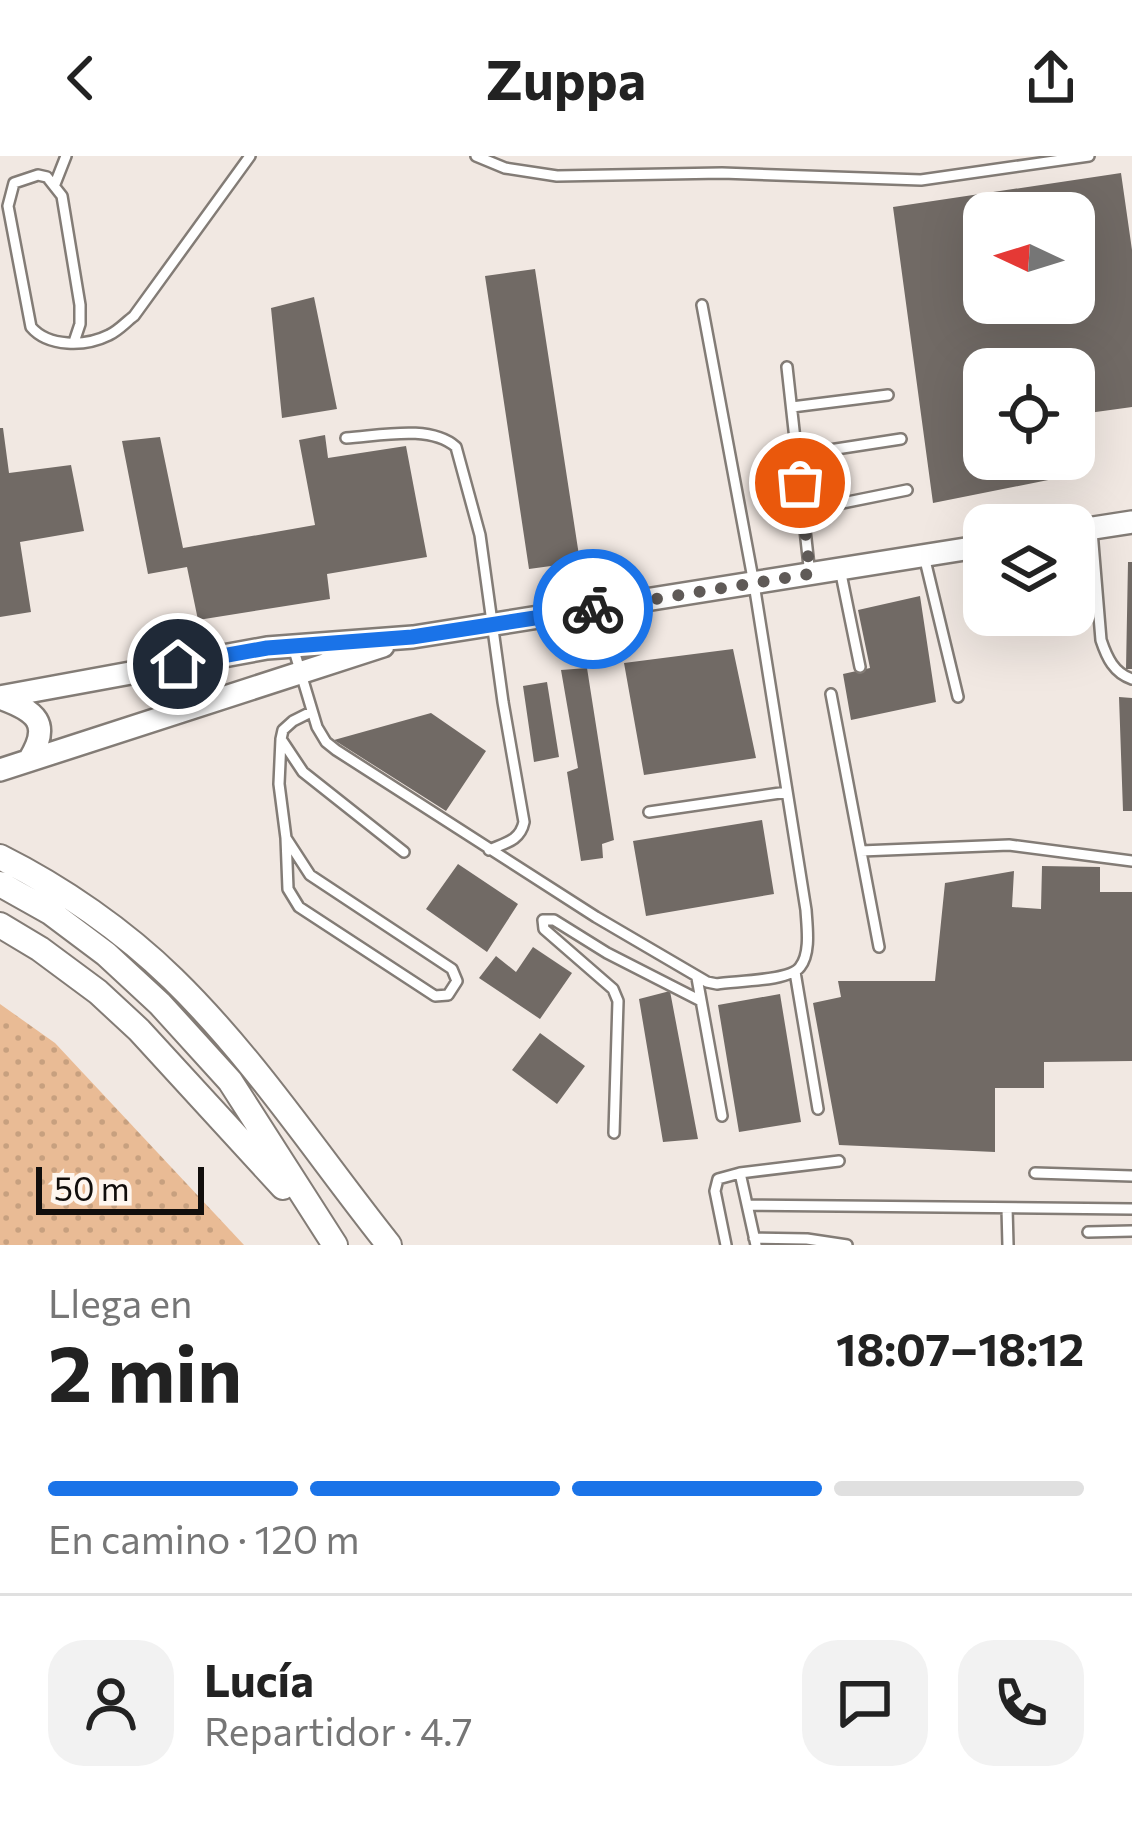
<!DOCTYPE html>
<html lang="es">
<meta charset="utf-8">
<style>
:root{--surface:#fff;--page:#f2f2f2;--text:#222;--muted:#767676;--line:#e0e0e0;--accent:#1a73e8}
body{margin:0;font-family:Commissioner,sans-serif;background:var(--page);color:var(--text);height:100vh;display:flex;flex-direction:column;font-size:45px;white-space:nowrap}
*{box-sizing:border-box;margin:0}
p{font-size:39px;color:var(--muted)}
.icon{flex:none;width:66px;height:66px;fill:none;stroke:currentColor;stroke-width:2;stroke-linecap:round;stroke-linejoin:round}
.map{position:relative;height:1089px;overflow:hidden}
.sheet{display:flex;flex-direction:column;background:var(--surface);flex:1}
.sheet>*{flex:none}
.needle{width:78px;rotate:274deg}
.buttons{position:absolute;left:963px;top:36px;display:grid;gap:24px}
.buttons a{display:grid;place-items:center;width:132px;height:132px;border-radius:24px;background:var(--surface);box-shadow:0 12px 48px #0002;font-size:60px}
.scale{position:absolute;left:36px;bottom:30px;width:168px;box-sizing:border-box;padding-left:12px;border:6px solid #110e0c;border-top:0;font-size:33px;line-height:42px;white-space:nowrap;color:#110e0c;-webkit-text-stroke:9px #fef6ef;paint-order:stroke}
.pin{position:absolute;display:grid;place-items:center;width:102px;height:102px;color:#fff;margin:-51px;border:6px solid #fff;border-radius:50%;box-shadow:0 3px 12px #0007}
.courier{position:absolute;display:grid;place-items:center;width:120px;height:120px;margin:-60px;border:9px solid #1a73e8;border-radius:50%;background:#fff;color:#222;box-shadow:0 3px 15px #0007}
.head em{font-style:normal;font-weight:700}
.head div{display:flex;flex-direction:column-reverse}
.head{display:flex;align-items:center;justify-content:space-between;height:204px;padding:0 48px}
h1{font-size:78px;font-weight:700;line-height:90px}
.bar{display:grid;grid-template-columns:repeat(4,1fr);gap:18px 12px;align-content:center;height:144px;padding:0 48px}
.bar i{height:15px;border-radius:9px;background:var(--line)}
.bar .selected{background:var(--accent)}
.bar p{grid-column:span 4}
.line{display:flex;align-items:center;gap:30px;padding:0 48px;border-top:3px solid var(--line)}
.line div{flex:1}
.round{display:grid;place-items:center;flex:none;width:126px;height:126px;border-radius:36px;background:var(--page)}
header{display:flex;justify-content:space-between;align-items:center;height:156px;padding:0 48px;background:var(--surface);font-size:54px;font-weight:700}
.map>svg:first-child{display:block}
</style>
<header><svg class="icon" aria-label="back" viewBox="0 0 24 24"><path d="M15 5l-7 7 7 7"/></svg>Zuppa<svg class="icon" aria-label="share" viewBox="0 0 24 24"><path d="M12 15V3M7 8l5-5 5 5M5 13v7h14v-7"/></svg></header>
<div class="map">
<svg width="1132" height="1089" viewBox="0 0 1132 1089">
<defs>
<pattern id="grass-dots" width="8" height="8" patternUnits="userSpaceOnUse" patternTransform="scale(3)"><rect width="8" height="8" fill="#e9bb95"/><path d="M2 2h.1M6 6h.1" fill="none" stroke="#c7a07f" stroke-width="1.8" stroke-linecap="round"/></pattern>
</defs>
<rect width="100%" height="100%" fill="#f1e8e2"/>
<!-- grass -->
<path fill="url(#grass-dots)" d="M 0,848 L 55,887 L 244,1089 L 0,1089 Z"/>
<!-- building -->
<path fill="#716a65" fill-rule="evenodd" d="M 1121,17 L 1132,94 L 1132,251 L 1074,259 L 1074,213 L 984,213 L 984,303 L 1070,303 L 1073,319 L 933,347 L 893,51 ZM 984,57 L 1074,57 L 1074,147 L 984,147 Z
M 535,113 L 580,406 L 529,413 L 485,120 Z
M 314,141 L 337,253 L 282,262 L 271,152 Z
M 0,272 L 3,272 L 9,317 L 71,309 L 84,375 L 20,386 L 31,456 L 0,461 Z
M 325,279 L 328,302 L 406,290 L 427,401 L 327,418 L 330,443 L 198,464 L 187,411 L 148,418 L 122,285 L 160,281 L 183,392 L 315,369 L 299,284 Z
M 1128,406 L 1132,406 L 1132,513 L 1126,513 Z
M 920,440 L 936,546 L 851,564 L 843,518 L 870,512 L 858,454 Z
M 733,493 L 756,602 L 644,619 L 624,507 Z
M 587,512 L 614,684 L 602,688 L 603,702 L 581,705 L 567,616 L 578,612 L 561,514 Z
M 547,526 L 559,601 L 534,606 L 523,530 Z
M 1119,541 L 1132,542 L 1132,655 L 1123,655 Z
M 431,557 L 486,595 L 446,655 L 334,584 Z
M 762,664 L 774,738 L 646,760 L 633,685 Z
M 458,708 L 518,748 L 487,796 L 426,753 Z
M 1042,710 L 1100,711 L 1100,736 L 1132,736 L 1132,905 L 1044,906 L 1044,932 L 995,932 L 995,996 L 839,989 L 813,847 L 841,841 L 838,825 L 935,825 L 945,727 L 1014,715 L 1012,751 L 1041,753 Z
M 533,791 L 572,817 L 540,863 L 479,822 L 496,800 L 516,816 Z
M 670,835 L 698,983 L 663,986 L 639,843 Z
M 780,838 L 801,966 L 739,976 L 718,849 Z
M 540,877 L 585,910 L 557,948 L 512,914 Z"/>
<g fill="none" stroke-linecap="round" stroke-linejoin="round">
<!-- service casing -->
<g stroke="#837c76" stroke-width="14">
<path id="service" d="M 476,0 L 505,12 L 557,20 L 722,17 L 921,24 L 1089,0
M 55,28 L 66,0
M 74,186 L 80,168 L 80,149 L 62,40 L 47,21 L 38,19 L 14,27 L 8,50 L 31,171 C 48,191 85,191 109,179 C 118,175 126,166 134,160 L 250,0
M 787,211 L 810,419
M 792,251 L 888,239
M 346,282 C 379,280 430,268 456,291 L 480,379 L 503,546 L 524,666 C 520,685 505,687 489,694
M 797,299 L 901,283
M 803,355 L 907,334
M 1092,375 L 1101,484 C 1107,502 1114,517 1132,523
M 924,400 L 958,541
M 840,413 L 860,511
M 293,491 L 317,571 L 326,586 L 336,594 L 596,761 L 707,826 L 717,828 C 736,825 790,825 800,811 C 811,797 807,771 806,754 L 754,428 L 702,149
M 831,538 L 879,791
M 281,583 L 303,616 L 404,696
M 649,656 L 787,636
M 286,682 L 288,733 L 299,751 L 435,840 L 448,839 L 457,825 L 452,813 L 310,719 L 286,682 L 279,628 L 281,583 L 283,574 L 293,565 L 311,556
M 861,695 L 1009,689 L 1132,705
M 795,816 L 818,953
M 697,822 L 722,960
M 614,977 L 618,845 L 613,833 L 544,773 L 543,764 L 554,764 L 607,797 L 701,845
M 740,1017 L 756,1089
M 1035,1017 L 1132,1020
M 748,1049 L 1132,1053
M 1007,1052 L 1008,1089
M 1088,1076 L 1132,1075
M 754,1082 L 807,1083 L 847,1089
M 726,1089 L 715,1035 L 718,1023 L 740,1017 L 839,1005"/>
</g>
<!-- tertiary casing -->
<g stroke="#837c76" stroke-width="26">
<path id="tertiary" d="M 1074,375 L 1132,366
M 0,541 L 267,492 L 413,481 L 984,390
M 0,542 C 36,555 52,567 29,604
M 0,614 L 383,490"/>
</g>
<!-- secondary casing -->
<g stroke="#837c76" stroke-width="28">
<path id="secondary" d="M 0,701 C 62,732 124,775 173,823 C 255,903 318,1000 389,1089
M 0,728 L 50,756 L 106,798 L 160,848 L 230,925 L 335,1089
M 0,769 L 40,793 L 98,836 L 139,874 L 283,1031"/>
</g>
<!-- service -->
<use href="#service" stroke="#fff" stroke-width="9"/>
<!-- tertiary -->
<use href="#tertiary" stroke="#fff" stroke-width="21"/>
<!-- secondary -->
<use href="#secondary" stroke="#fff" stroke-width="24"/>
</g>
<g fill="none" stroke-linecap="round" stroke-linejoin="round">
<!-- done -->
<path stroke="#5f5a57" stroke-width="12" stroke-dasharray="0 21.6" d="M 593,453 L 810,418 L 800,327"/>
<!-- route -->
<path stroke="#1a73e8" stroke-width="15" d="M 178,508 L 267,492 L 412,481 L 593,453"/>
</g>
</svg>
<div class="buttons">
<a><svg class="needle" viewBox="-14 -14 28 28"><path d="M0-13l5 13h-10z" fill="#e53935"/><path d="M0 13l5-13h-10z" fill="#767676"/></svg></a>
<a><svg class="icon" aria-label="locate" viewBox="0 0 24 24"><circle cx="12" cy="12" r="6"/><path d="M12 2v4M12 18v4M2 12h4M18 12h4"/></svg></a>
<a><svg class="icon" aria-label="layers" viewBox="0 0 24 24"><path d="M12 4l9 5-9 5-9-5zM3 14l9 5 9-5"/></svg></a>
</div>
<div class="scale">50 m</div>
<div class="pin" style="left:800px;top:327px;background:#ea580c"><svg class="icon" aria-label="bag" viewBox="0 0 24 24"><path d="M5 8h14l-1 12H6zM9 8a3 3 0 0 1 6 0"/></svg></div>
<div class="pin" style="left:178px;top:508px;background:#1f2937"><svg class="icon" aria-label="home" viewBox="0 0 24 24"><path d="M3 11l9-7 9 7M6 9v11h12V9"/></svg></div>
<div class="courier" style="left:593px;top:453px"><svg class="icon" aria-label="bike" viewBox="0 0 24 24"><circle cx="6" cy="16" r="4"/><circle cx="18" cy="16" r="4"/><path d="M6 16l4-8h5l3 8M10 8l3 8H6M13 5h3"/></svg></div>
</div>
<section class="sheet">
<div class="head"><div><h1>2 min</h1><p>Llega en</p></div><em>18:07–18:12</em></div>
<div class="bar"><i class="selected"></i><i class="selected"></i><i class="selected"></i><i></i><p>En camino · 120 m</p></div>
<div class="line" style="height:216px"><a class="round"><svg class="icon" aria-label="person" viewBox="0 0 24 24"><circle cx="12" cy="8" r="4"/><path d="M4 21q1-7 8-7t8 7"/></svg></a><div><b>Lucía</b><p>Repartidor · 4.7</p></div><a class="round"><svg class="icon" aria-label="chat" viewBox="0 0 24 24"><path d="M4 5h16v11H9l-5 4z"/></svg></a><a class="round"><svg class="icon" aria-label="phone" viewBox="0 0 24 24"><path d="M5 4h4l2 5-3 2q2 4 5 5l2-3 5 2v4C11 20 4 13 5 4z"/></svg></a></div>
</section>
